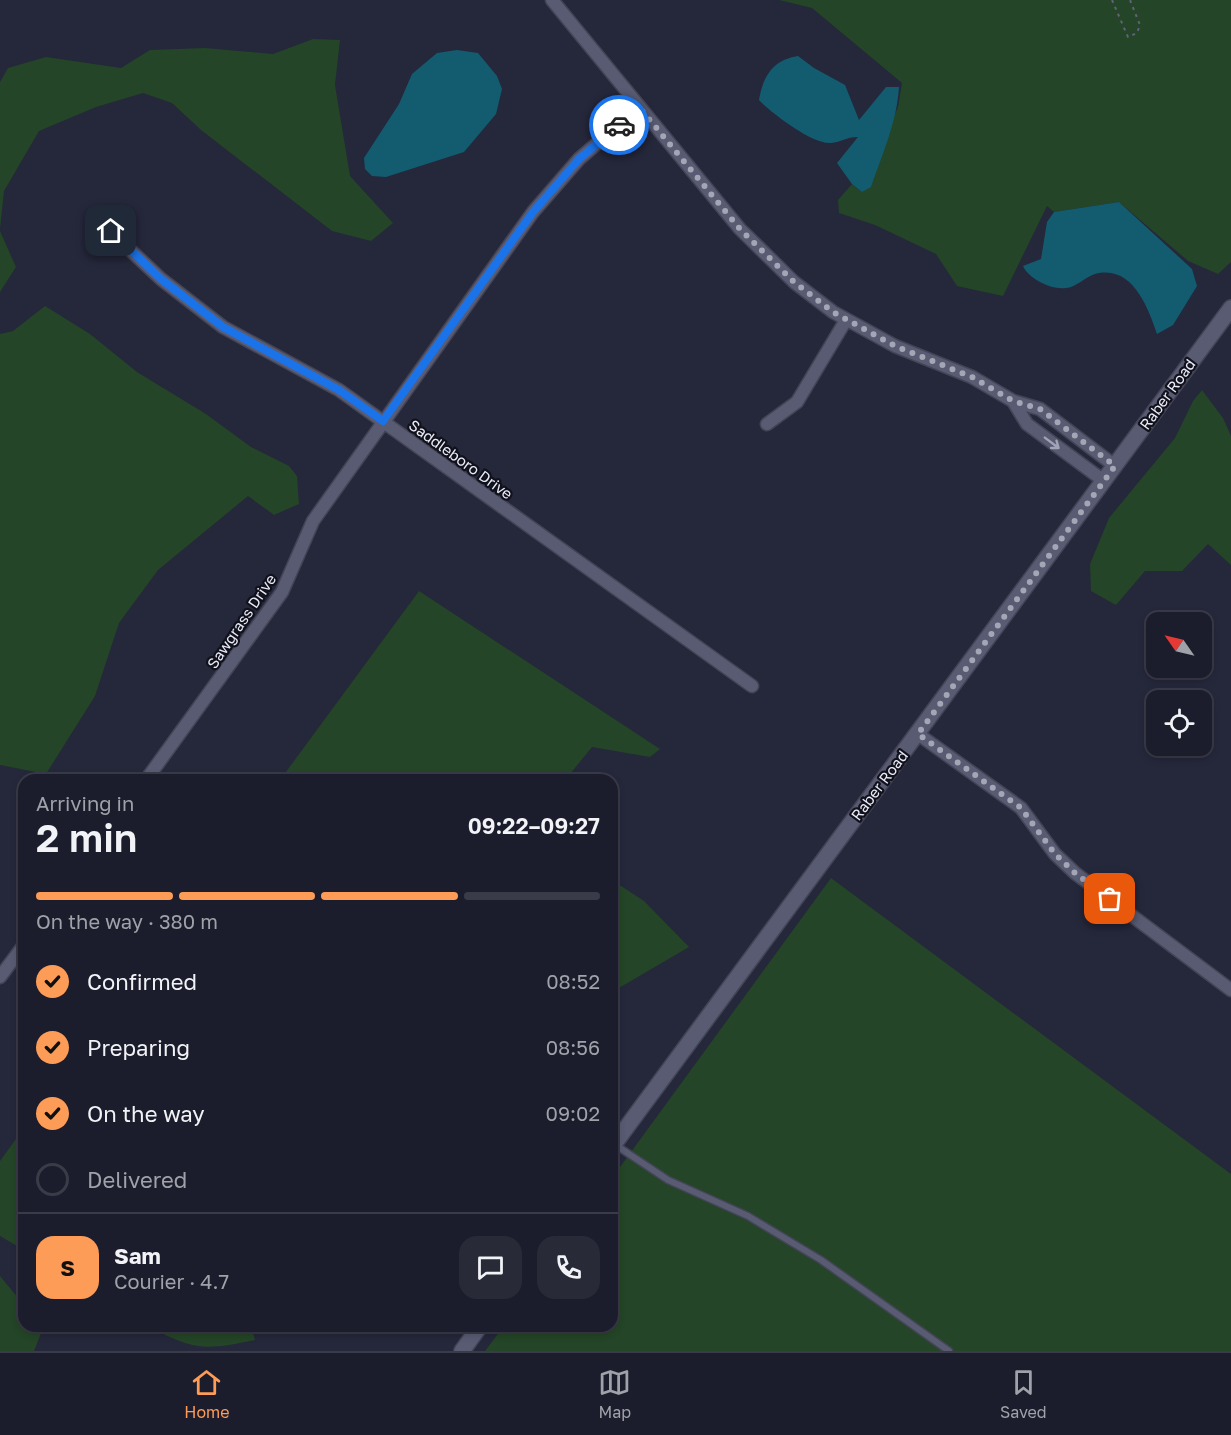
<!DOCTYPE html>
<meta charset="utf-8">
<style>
:root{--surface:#1c1d2c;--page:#292a38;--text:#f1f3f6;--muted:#a0a2a9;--line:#3a3b48;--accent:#fd9c56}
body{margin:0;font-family:"Golos Text",sans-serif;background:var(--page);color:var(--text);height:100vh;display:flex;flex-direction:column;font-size:22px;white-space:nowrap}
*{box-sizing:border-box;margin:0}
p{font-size:20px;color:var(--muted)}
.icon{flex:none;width:33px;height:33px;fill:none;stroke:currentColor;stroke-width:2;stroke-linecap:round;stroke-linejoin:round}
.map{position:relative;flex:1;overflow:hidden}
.side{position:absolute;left:18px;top:774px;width:600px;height:558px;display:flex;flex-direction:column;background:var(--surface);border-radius:18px;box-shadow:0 3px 9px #0003,0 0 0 2px var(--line)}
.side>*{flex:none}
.needle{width:39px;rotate:304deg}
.fabs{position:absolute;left:1146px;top:612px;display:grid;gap:12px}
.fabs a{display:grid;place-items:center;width:66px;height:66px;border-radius:12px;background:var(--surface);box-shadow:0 3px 9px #0003,0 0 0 2px var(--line);font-size:30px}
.pin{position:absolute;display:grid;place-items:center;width:51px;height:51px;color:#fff;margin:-26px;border-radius:12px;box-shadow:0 3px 9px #0006}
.courier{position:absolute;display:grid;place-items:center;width:60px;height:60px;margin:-30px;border:4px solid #1a73e8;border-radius:50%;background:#fff;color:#222;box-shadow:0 2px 8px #0007}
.overview em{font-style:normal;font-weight:600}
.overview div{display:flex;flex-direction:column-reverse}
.overview{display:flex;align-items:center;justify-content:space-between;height:102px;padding:0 18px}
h1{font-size:39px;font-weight:600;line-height:45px}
.bar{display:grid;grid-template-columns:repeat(4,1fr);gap:9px 6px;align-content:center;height:72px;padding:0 18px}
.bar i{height:8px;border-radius:4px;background:var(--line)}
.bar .on{background:var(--accent)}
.bar p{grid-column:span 4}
.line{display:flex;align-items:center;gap:15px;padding:0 18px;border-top:2px solid var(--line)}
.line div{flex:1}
.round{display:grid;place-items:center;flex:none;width:63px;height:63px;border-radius:18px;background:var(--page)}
ol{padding:0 18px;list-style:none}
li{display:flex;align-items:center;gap:18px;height:66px}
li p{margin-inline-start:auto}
li .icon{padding:6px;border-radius:50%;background:var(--accent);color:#111;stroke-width:4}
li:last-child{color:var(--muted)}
li i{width:33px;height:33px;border:3px solid var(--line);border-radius:50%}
.tab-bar{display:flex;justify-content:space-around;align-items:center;height:84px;border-top:2px solid var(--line);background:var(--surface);font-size:16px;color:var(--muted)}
.tab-bar a{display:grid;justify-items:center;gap:3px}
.tab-bar .on{color:var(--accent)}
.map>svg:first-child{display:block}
</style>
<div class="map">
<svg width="1231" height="1351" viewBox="0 0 1231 1351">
<rect width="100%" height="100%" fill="#25273b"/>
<!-- green -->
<path fill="#244527" d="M 779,0 L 1231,0 L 1231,262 L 1218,274 L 1188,261 L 1119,202 L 1054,212 L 1047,206 L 1003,296 L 957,286 L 936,254 L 875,225 L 839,213 L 838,200 L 852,184 L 862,192 L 898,107 L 902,83 L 812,8 Z
M 313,39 L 340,40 L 335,85 L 350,176 L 393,223 L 371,241 L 332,231 L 201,130 L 172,103 L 143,93 L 96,107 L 39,131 L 4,191 L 0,229 L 0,82 L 8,68 L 46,57 L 121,68 L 150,50 L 205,48 L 273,54 Z
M 0,231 L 16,267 L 0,292 Z
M 45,306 L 90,334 L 137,372 L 206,414 L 251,447 L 289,466 L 297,476 L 299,504 L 274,515 L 248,496 L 158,570 L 119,623 L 95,696 L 46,774 L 0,765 L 0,334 L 13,331 Z
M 1202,390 L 1223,418 L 1231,436 L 1231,565 L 1208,544 L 1182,571 L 1145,571 L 1116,605 L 1091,591 L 1090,564 L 1109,518 L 1175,438 L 1193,401 Z
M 419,591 L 660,749 L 650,757 L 592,747 L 570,774 L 571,780 L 280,780 Z
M 831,878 L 1231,1174 L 1231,1351 L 485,1351 L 504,1326 L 612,1326 L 612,1178 Z
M 612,880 L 644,901 L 689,947 L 612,992 Z
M 24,1128 L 24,1250 L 0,1236 L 0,1161 Z
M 0,1276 L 24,1305 L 24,1326 L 43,1328 L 34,1351 L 0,1351 Z
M 148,1326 L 251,1326 L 255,1340 C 204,1351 193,1350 148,1326 Z"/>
<!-- water -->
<path fill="#135c70" d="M 457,50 L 478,53 L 497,76 L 502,89 L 496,114 L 464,152 L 386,177 L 372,176 L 365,169 L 364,158 L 399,104 L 412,74 L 437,53 Z
M 798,56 L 814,68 L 845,85 L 859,120 L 886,87 L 899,87 C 897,122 882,155 871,187 L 862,192 L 852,184 L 837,163 L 858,137 C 846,137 841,142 831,143 C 813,145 770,112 759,100 C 763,76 773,60 798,56 Z
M 1119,202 L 1192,269 L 1197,286 L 1173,325 L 1157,334 C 1148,307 1132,264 1095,274 C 1085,277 1075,288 1066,288 C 1051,290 1029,279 1023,266 L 1041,259 L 1047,222 L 1054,212 Z"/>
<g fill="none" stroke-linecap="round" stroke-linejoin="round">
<!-- service casing -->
<g stroke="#434456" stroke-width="9">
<path id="service" d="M 614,1144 L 668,1180 L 748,1216 L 821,1260 L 949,1351"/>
</g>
<!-- minor casing -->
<g stroke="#434456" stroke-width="15">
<path id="minor" d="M 552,0 L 740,229 L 794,282 L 833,312 L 895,346 L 972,377 L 1013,401 L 1040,409 L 1115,466
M 94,216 L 161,279 L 223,327 L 339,390 L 752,686
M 1013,401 L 1027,424 L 1104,481
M 767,424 L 797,402 L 846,320
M 918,734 L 1021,808 L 1055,854 L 1075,873 L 1231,990
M 146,780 L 282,592 L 313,521 L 533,212 L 579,159 L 639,107
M 0,977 L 24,945"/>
</g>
<!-- tertiary casing -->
<g stroke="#434456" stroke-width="18">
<path id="tertiary" d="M 612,1147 L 1231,308
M 462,1351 L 480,1326"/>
</g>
<!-- path -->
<path stroke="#606275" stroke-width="2" stroke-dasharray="3 4.5" stroke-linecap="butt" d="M 1112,0 L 1128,37 L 1137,33 L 1140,25 L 1130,0"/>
<!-- service -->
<use href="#service" stroke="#595b73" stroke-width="6"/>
<!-- minor -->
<use href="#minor" stroke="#595b73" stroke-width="12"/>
<!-- tertiary -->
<use href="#tertiary" stroke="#595b73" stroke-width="15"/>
</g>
<!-- one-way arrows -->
<defs><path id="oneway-shaft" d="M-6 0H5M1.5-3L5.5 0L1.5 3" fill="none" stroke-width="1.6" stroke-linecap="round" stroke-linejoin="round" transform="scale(1.5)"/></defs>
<use stroke="#a1a3b6" href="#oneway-shaft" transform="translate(1052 443) rotate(37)"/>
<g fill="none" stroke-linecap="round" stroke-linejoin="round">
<!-- done -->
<path stroke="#a4a6b6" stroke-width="6" stroke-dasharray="0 10.8" d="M 619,125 L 639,107 L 740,229 L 794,282 L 833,312 L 895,346 L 972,377 L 1013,401 L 1040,409 L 1115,466 L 918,734 L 1021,808 L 1055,854 L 1075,873 L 1110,899"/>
<!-- route -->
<path stroke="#1a73e8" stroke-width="8" d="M 111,231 L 161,279 L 223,327 L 339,390 L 383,421 L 533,212 L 579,159 L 619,125"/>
</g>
<g text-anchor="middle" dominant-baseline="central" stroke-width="4.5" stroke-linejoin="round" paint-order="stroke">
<!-- street labels -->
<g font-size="15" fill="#e9ebf9" stroke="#10111a">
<text transform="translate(1167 394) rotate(-54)">Raber Road</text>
<text transform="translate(461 459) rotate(36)">Saddleboro Drive</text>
<text transform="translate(241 621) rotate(-56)">Sawgrass Drive</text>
<text transform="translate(879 785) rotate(-53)">Raber Road</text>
</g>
</g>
</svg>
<div class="fabs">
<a><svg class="needle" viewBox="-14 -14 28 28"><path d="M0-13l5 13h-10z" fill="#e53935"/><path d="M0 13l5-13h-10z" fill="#a0a2a9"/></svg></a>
<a><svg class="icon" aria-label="locate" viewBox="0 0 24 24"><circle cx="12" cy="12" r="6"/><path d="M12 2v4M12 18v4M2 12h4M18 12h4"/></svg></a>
</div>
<div class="pin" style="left:1110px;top:899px;background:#ea580c"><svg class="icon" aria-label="bag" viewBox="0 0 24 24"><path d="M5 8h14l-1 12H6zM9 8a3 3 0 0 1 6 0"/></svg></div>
<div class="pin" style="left:111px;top:231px;background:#1f2937"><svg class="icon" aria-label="home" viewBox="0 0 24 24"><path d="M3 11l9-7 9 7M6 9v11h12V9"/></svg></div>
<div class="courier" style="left:619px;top:125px"><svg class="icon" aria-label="car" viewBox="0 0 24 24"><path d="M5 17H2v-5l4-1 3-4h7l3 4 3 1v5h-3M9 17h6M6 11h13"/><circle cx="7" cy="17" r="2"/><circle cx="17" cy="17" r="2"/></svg></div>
<section class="side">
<div class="overview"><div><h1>2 min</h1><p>Arriving in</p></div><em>09:22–09:27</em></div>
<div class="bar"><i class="on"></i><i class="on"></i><i class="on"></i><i></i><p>On the way · 380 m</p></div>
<ol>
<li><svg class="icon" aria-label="check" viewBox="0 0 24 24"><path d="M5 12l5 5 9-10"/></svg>Confirmed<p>08:52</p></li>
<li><svg class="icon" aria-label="check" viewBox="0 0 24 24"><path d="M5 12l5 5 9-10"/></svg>Preparing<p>08:56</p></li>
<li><svg class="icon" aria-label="check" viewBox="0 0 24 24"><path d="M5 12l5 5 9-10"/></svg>On the way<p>09:02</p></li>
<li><i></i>Delivered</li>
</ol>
<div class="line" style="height:108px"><b class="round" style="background:var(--accent);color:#111">S</b><div><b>Sam</b><p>Courier · 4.7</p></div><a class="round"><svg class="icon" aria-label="chat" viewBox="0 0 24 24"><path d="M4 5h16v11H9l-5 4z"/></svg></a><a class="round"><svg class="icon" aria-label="phone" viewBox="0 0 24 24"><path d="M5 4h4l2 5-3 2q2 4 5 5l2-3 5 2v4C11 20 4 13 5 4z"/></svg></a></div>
</section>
</div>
<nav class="tab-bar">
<a class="on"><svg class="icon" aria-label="home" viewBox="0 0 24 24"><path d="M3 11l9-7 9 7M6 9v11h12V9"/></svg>Home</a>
<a><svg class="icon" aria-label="map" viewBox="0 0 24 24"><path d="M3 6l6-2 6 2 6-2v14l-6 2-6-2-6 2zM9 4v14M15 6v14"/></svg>Map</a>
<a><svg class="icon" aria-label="saved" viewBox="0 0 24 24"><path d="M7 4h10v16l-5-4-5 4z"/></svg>Saved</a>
</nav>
